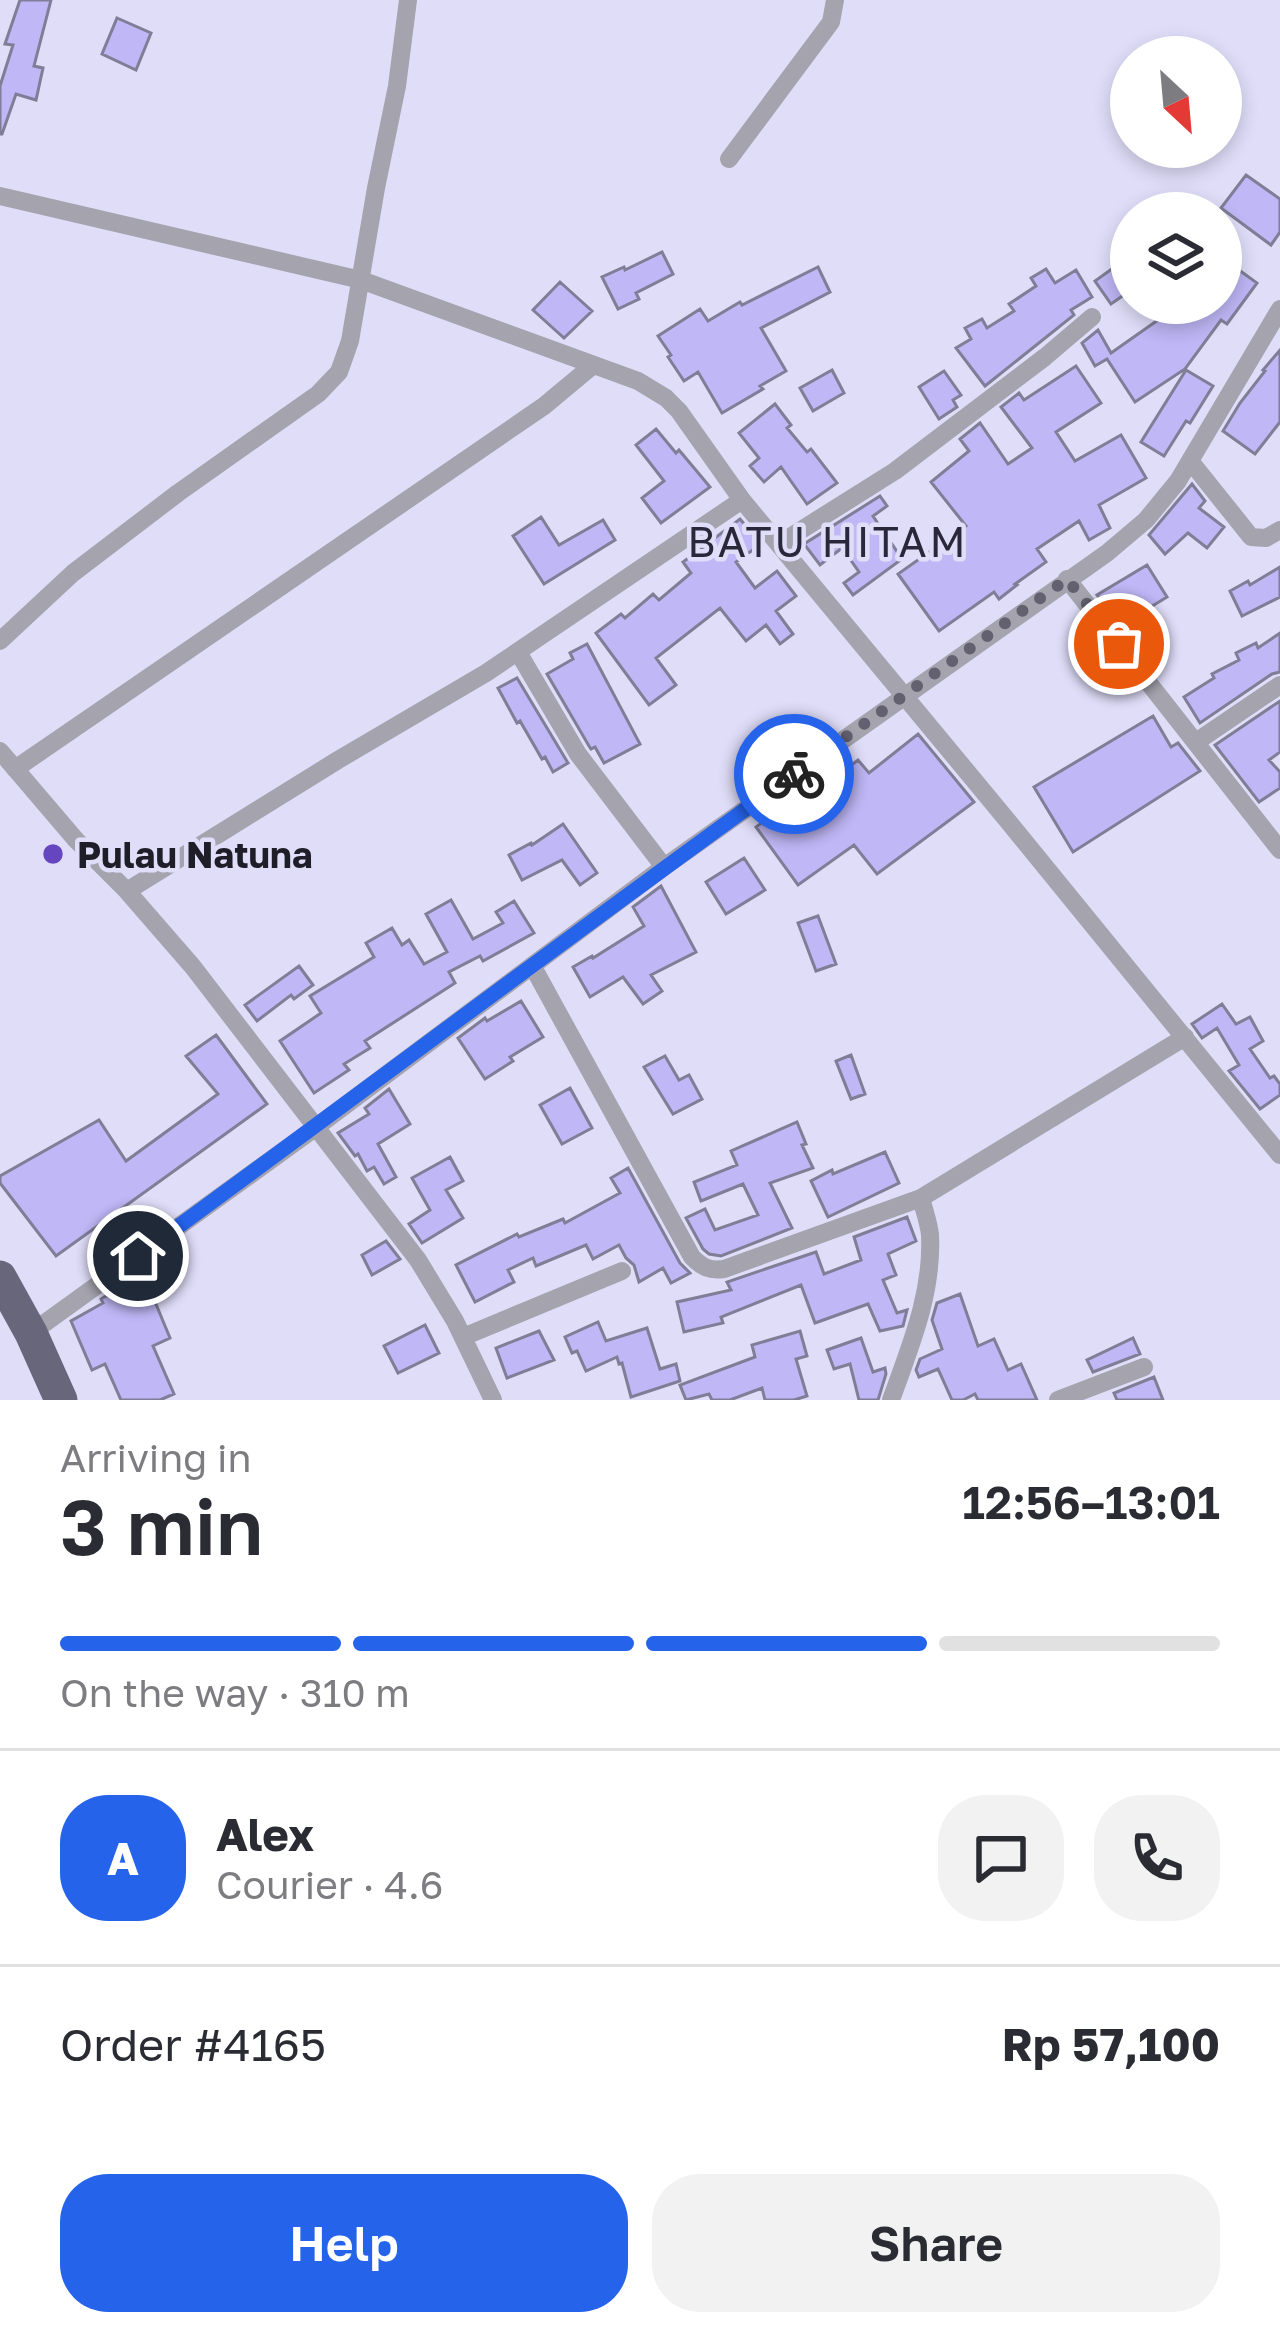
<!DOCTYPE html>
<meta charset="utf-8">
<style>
:root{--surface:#fff;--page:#f2f2f3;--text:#2b2b33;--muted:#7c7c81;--line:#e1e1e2;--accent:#2563eb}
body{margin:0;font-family:"Golos Text",sans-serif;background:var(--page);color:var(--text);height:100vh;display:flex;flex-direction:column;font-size:45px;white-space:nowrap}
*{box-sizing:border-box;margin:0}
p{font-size:39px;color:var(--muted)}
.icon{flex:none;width:66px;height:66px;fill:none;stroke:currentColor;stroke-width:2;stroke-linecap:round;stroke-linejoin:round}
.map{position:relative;height:1400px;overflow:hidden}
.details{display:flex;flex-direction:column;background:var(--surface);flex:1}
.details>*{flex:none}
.needle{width:78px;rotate:154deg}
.fabs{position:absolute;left:1110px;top:36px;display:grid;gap:24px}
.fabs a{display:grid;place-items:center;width:132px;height:132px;border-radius:50%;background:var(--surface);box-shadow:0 6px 18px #0003;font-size:60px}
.pin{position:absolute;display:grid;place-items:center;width:102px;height:102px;color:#fff;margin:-51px;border:6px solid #fff;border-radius:50%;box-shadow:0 3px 12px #0007}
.courier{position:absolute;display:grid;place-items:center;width:120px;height:120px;margin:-60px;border:9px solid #2563eb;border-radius:50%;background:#fff;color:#222;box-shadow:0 3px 15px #0007}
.overview em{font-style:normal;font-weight:600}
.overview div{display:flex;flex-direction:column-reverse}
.overview{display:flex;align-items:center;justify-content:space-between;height:204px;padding:0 60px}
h1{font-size:78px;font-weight:600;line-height:90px}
.bar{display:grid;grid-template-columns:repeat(4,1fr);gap:18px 12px;align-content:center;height:144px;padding:0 60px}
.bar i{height:15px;border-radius:9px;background:var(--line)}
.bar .active{background:var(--accent)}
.bar p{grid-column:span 4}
.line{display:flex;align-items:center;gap:30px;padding:0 60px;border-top:3px solid var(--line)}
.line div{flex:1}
.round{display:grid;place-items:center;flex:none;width:126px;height:126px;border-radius:48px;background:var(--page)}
.button{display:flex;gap:24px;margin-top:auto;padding:24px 60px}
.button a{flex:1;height:138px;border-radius:48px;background:var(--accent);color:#fff;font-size:48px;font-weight:600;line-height:138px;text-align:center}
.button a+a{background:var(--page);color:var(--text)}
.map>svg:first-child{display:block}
</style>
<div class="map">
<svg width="1280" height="1400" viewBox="0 0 1280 1400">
<rect width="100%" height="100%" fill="#e0ddf9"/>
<!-- building -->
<path fill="#bfb7f6" stroke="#807d96" stroke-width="3" d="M 20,0 L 51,0 L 34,66 L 43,68 L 36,100 L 16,94 L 2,134 L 0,134 L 0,86 L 13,45 L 5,44 Z
M 117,18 L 151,33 L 136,70 L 102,54 Z
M 1246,175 L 1280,199 L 1280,232 L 1271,245 L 1221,208 Z
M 662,252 L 673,274 L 636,293 L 639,299 L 618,309 L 602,277 L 624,267 L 625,270 Z
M 1221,257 L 1257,283 L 1227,324 L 1221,320 L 1185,369 L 1135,402 L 1107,359 L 1095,366 L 1082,343 L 1098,330 L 1111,353 L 1158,320 L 1151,315 L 1160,303 L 1221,303 Z
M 1116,266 L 1131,290 L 1111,304 L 1095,281 Z
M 818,267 L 830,292 L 761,328 L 786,371 L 760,386 L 763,389 L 722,413 L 698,372 L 684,381 L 668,357 L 671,355 L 658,336 L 700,309 L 708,321 L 740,302 L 742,305 Z
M 1046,269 L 1055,283 L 1076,270 L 1092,297 L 1071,310 L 1074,315 L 985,386 L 956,348 L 971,339 L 965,328 L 982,319 L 987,328 L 1014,311 L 1009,304 L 1036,286 L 1031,278 Z
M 560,282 L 592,311 L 564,338 L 533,310 Z
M 1280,350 L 1280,422 L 1255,454 L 1223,431 L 1240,403 L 1265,371 L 1263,370 Z
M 1076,366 L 1101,403 L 1056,432 L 1075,461 L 1121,435 L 1146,478 L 1099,505 L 1110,528 L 1089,540 L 1079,521 L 1037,549 L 1046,562 L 1015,584 L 1017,585 L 999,599 L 994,592 L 939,631 L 898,574 L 966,526 L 931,482 L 969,451 L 960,439 L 980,423 L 1008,464 L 1032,448 L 1001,407 L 1019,393 L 1024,400 Z
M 832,370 L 844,393 L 813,411 L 800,388 Z
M 1186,370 L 1213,386 L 1190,423 L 1186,421 L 1164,456 L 1141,442 Z
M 944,371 L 961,395 L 953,400 L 957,407 L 939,419 L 919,387 Z
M 775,404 L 791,425 L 787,428 L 807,452 L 811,449 L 837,483 L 807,504 L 781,467 L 764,482 L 750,466 L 759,458 L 739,433 Z
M 656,429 L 676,453 L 679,450 L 710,487 L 661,523 L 642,498 L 664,481 L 636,445 Z
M 1192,484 L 1205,501 L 1199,508 L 1224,527 L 1207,548 L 1188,533 L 1165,554 L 1149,535 Z
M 880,496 L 887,506 L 873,516 L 902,559 L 853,595 L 844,583 L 859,572 L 842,548 L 820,565 L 804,544 Z
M 541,517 L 559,545 L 603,520 L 615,540 L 544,584 L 513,536 Z
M 740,519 L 761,544 L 736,562 L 755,588 L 777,571 L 796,596 L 776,611 L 793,634 L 780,644 L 766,625 L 746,641 L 720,608 L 656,658 L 676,685 L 649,705 L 596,633 L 621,614 L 625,618 L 653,594 L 659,600 L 691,573 L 683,562 Z
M 1147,565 L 1167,597 L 1121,625 L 1097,595 Z
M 1280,567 L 1280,597 L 1242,616 L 1230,591 L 1248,581 L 1250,585 Z
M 1280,633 L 1280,672 L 1272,674 L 1200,723 L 1184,697 L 1214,678 L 1212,674 L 1239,660 L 1236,653 L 1256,643 L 1258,648 Z
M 587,644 L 640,744 L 604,763 L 595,747 L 591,749 L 589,746 L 547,674 L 573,659 L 570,653 Z
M 517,678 L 568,763 L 553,772 L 545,757 L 542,759 L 520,721 L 517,723 L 498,688 Z
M 1280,701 L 1280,752 L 1269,760 L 1280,772 L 1280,788 L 1259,802 L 1215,745 Z
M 1153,716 L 1171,747 L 1178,743 L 1200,771 L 1073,852 L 1034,787 Z
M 918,734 L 974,802 L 877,874 L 854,845 L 798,885 L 756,827 L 806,791 L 810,797 L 858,760 L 869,773 Z
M 563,824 L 597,873 L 580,885 L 562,860 L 522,880 L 509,855 L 531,843 L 532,845 Z
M 744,858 L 765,890 L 726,914 L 706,882 Z
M 661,886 L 696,952 L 651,975 L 662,991 L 643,1004 L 623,977 L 590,997 L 573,967 L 592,956 L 593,958 L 644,926 L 633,907 Z
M 451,900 L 473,939 L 503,923 L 496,912 L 514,901 L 534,933 L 483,961 L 480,956 L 449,972 L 455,983 L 365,1041 L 370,1048 L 344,1064 L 349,1070 L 314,1093 L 280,1041 L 321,1013 L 310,996 L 374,957 L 366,943 L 392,928 L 402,945 L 409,940 L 424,964 L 447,952 L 426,914 Z
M 818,916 L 836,964 L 816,971 L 798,923 Z
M 299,966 L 313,985 L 294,999 L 291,995 L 257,1021 L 245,1005 Z
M 521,1001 L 543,1037 L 510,1057 L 513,1061 L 485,1079 L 458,1038 L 485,1018 L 487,1021 Z
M 1222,1004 L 1236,1024 L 1250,1017 L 1263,1041 L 1250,1049 L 1270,1078 L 1274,1076 L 1280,1084 L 1280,1095 L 1260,1109 L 1229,1071 L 1239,1065 L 1217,1028 L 1202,1038 L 1192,1024 Z
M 216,1035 L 267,1104 L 56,1256 L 0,1183 L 0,1176 L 99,1120 L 126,1161 L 218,1094 L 186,1056 Z
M 851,1055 L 865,1094 L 851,1099 L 836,1061 Z
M 665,1056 L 679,1080 L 689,1075 L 702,1099 L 673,1114 L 644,1067 Z
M 570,1088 L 592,1128 L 562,1144 L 540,1105 Z
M 389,1089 L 410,1124 L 378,1144 L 396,1177 L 384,1184 L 374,1167 L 367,1171 L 358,1154 L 355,1156 L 338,1133 L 369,1114 L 365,1108 Z
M 797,1122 L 806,1144 L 802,1145 L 813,1168 L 770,1183 L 792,1228 L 721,1256 L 709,1254 L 703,1249 L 686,1218 L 705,1209 L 715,1230 L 758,1215 L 743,1184 L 701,1201 L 694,1182 L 737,1165 L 731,1151 Z
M 885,1152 L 899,1183 L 828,1217 L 811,1181 L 832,1170 L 833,1174 Z
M 450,1157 L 463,1181 L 446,1190 L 463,1218 L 422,1243 L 409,1224 L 430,1210 L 412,1178 Z
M 628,1168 L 680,1263 L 690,1273 L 671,1283 L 663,1268 L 639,1282 L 634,1265 L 626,1258 L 619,1245 L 593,1259 L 586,1245 L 536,1266 L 533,1258 L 508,1270 L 514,1282 L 475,1302 L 456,1265 L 517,1234 L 519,1237 L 563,1219 L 565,1223 L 620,1193 L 611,1178 Z
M 907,1217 L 916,1241 L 888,1254 L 896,1275 L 883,1280 L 897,1313 L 907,1310 L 903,1326 L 880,1331 L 868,1304 L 815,1323 L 801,1285 L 721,1317 L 723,1323 L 684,1332 L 677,1302 L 731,1290 L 727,1282 L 816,1252 L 824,1274 L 861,1260 L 854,1237 Z
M 386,1241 L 400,1259 L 372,1275 L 362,1255 Z
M 146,1280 L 170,1338 L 153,1346 L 174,1394 L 160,1400 L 121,1400 L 105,1364 L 92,1370 L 71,1321 L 103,1303 L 101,1299 L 104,1297 Z
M 960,1294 L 978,1346 L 994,1339 L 1008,1370 L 1021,1364 L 1037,1400 L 978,1400 L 975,1394 L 963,1400 L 952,1400 L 938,1369 L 919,1377 L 916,1370 L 920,1359 L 942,1349 L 932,1320 L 937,1303 Z
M 598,1322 L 606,1341 L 647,1328 L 660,1369 L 676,1364 L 680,1381 L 631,1397 L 622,1363 L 619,1364 L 617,1357 L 586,1371 L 577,1351 L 572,1353 L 565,1337 Z
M 425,1325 L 439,1353 L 398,1373 L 384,1346 Z
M 539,1331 L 554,1360 L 507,1378 L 496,1348 Z
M 800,1331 L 807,1356 L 796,1359 L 807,1396 L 794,1400 L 765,1400 L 762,1388 L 730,1400 L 712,1400 L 709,1394 L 686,1400 L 680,1385 L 755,1357 L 752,1345 Z
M 861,1338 L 873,1372 L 885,1368 L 886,1374 L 878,1400 L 859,1400 L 850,1364 L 834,1369 L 827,1350 Z
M 1133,1338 L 1140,1354 L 1093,1372 L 1087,1360 Z
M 1154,1377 L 1163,1400 L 1117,1400 L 1114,1393 Z"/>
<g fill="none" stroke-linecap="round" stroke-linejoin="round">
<!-- minor -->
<path stroke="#a4a3ae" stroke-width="18" d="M 729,159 L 831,22 L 835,0
M 0,196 L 361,280 L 638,381 L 666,398 L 679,411 L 742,500 L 1007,820 L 1280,1155
M 1191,462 L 1251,537 L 1266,538 L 1280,530
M 779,544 L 895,471 L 1045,357 L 1092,317
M 1067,579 L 1280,850
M 0,641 L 73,573 L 178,493 L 318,394 L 339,372 L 350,341 L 376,188 L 397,86 L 408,0
M 518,652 L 578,754 L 664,867
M 1196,742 L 1280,685
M 0,751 L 76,840 L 127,891 L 193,967 L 418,1260 L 455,1321 L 493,1400
M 15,769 L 544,406 L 592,366
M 127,891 L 338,760 L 486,673 L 742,500
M 533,967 L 692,1257 C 702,1267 709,1271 724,1269 L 921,1198 C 924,1210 929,1223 930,1235 C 933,1293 910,1347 891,1400
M 921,1198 L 1185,1037
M 31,1333 L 315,1128 L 664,867 L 1107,553 L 1146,520 L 1178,481 L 1280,309
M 463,1337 L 622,1271
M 1058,1400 L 1144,1367"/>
<!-- trunk -->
<path stroke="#68667b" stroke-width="33" d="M 0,1277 L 31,1333 L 61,1400"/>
</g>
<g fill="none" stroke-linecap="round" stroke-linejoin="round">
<!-- done -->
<path stroke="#636070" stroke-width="12" stroke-dasharray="0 21.6" d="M 794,774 L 1067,579 L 1119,644"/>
<!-- route -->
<path stroke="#2563eb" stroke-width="15" d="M 138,1256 C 357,1096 574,933 794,774"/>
</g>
<!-- markers -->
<circle fill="#6646bf" stroke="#e0ddf9" stroke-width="4.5" cx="53" cy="854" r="12"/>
<g text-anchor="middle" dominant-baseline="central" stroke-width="9" stroke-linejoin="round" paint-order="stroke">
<!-- poi labels -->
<g font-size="36" font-weight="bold" fill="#1f1d27" stroke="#e0ddf9" text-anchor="start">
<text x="77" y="854">Pulau Natuna</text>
</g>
<!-- quarter labels -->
<g font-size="42" letter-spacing="3" fill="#2a273b" stroke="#e0ddf9">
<text x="828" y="541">BATU HITAM</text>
</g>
</g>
</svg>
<div class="fabs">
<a><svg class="needle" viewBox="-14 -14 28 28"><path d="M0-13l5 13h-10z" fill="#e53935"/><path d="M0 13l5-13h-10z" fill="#7c7c81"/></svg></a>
<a><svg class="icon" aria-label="layers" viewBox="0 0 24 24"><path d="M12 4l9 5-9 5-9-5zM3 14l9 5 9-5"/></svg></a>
</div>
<div class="pin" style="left:1119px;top:644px;background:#ea580c"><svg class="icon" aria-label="bag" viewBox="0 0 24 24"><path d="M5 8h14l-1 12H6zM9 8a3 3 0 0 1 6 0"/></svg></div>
<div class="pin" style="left:138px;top:1256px;background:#1f2937"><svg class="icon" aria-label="home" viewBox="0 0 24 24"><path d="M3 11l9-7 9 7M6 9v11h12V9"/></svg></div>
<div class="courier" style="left:794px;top:774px"><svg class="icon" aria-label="bike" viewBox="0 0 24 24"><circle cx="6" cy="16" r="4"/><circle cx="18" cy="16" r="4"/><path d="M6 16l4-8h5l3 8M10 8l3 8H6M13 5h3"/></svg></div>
</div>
<section class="details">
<div class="overview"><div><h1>3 min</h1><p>Arriving in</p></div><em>12:56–13:01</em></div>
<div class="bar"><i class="active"></i><i class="active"></i><i class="active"></i><i></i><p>On the way · 310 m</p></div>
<div class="line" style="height:216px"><b class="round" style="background:var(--accent);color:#fff">A</b><div><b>Alex</b><p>Courier · 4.6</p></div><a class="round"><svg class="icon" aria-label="chat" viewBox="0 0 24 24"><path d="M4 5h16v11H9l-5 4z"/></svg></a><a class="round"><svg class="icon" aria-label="phone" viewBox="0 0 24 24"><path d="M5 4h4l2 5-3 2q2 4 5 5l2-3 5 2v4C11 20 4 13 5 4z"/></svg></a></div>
<div class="line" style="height:156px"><div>Order #4165</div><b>Rp 57,100</b></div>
<div class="button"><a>Help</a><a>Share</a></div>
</section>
